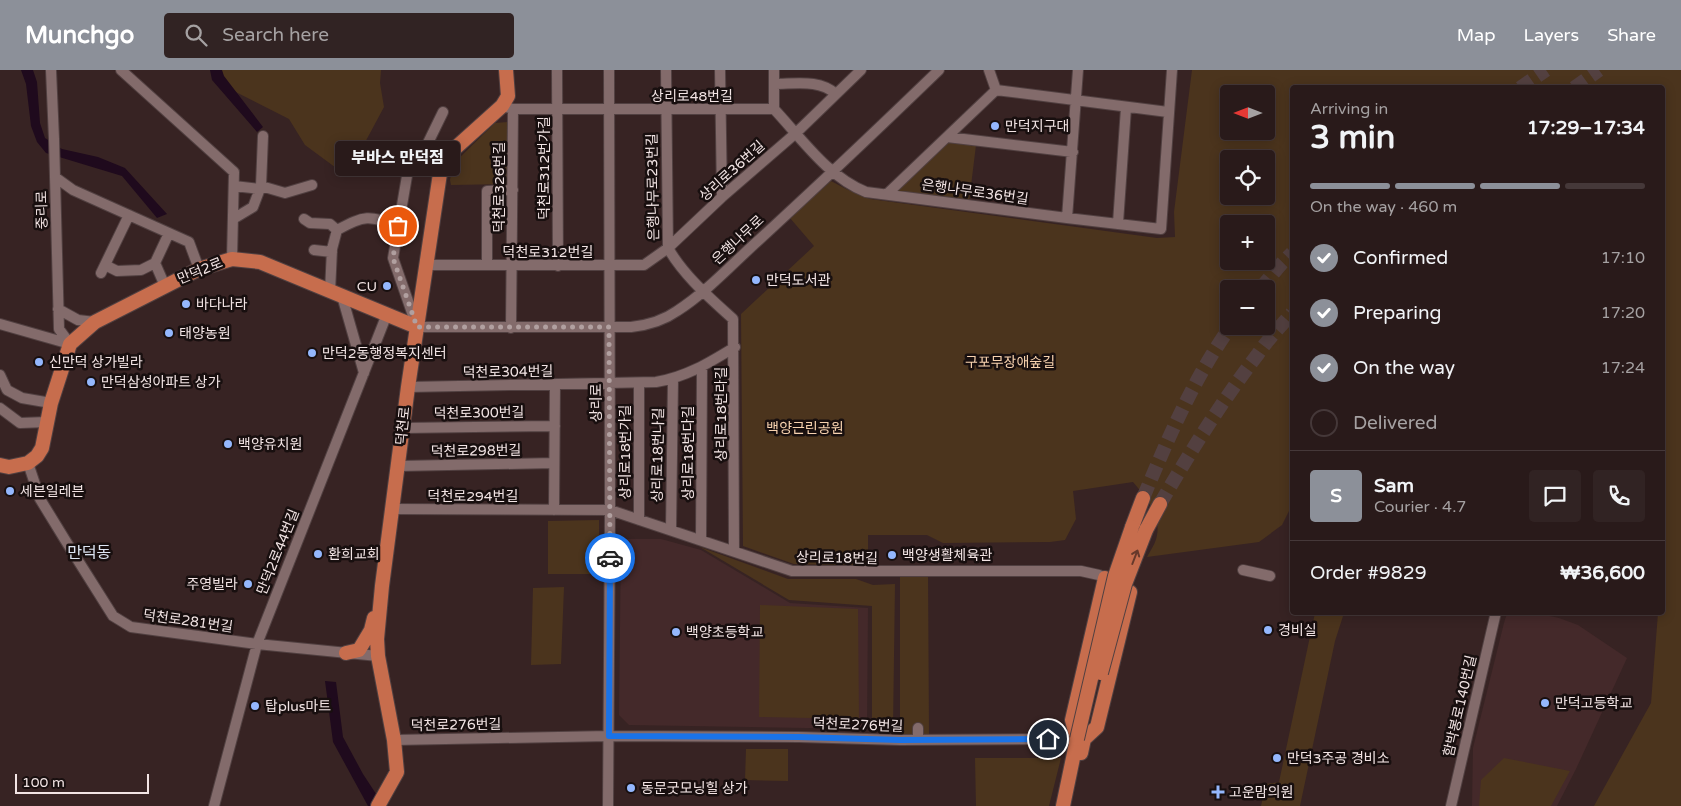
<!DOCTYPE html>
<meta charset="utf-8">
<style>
:root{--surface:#291a1a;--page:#312323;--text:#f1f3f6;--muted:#a5a1a2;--line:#453839;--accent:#8c9099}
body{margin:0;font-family:"Varela Round","Noto Sans KR",sans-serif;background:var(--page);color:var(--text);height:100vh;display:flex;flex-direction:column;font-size:19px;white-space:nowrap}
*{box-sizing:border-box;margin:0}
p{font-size:16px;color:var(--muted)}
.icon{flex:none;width:28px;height:28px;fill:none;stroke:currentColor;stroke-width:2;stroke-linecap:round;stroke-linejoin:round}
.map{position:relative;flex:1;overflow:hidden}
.panel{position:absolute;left:1290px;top:15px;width:375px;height:530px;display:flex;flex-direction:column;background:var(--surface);border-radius:5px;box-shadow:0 2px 12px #0003,0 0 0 1px var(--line)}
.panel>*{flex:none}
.needle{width:32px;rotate:270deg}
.controls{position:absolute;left:1220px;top:15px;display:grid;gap:10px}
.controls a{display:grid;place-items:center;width:55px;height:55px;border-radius:5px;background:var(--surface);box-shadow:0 2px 12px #0003,0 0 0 1px var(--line);font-size:25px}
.scale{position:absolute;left:15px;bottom:12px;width:134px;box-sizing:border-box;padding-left:5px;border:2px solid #f2e4e4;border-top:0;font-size:14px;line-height:18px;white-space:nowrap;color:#f2e4e4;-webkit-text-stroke:4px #180f0f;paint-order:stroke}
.pin{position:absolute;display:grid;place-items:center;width:42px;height:42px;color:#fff;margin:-21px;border:2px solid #fff;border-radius:50%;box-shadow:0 1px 5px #0007}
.courier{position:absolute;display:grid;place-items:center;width:50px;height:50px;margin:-25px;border:4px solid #1a73e8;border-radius:50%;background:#fff;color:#222;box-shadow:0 1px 6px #0007}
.bubble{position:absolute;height:35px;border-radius:5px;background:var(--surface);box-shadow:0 2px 12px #0003,0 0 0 1px var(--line);font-size:16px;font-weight:800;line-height:35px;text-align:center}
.overview em{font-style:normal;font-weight:800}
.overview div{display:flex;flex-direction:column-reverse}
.overview{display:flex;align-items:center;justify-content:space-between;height:85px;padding:0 20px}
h1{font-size:32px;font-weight:800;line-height:38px}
.bar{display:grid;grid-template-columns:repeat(4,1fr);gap:8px 5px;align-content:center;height:60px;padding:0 20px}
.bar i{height:6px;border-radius:4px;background:var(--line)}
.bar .current{background:var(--accent)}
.bar p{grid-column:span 4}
.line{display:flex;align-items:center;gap:12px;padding:0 20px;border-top:1px solid var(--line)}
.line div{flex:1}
.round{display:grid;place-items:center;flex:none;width:52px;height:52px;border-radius:5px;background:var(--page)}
ol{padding:0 20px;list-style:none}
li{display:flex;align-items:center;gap:15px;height:55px}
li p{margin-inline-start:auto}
li .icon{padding:5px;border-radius:50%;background:var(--accent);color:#fff;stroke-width:4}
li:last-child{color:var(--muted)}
li i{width:28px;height:28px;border:2px solid var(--line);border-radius:50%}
header{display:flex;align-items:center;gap:30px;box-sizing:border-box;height:70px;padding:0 25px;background:var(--accent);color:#fff}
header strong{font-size:24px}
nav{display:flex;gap:28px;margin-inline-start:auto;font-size:18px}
.search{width:350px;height:45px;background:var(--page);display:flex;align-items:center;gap:12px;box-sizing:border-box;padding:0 18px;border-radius:5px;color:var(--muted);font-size:19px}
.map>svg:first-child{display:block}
</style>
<header>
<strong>Munchgo</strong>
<div class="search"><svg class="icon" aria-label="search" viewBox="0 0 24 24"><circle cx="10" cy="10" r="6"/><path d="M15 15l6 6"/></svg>Search here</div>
<nav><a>Map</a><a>Layers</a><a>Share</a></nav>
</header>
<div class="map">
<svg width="1681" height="736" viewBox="0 0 1681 736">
<rect width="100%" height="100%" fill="#372323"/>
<!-- built -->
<path fill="#44292a" d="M 621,469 L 661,469 L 701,480 L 790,533 L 868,538 L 867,659 L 629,655 L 619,645 Z
M 1511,542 L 1536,543 L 1559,548 L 1578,555 L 1627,588 L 1576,699 L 1557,736 L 1472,736 L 1473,678 L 1504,553 L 1507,543 Z"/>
<!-- green -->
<path fill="#4b341d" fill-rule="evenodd" d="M 214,0 L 381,0 L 380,13 L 384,37 L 347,106 L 305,75 L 289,49 L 222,15 Z
M 1192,0 L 1681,0 L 1681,736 L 1594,736 L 1651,633 L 1658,543 L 1662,542 L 1662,18 L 1292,18 L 1292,435 L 1282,455 L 1259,472 L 1147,487 C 1150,481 1156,473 1157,465 C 1161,446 1145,426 1133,412 L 1073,421 L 1076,449 L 1065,470 L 1050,472 L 943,473 L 927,465 L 868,465 L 868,496 L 794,494 L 743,476 L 741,244 L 814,176 L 790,148 L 831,111 L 846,119 L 870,129 L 1157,168 L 1175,167 L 1174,142 ZM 1229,24 L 1266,24 L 1266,61 L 1229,61 ZM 1229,89 L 1266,89 L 1266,126 L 1229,126 ZM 1229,154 L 1266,154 L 1266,191 L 1229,191 ZM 1229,219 L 1266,219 L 1266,256 L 1229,256 Z
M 508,52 L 511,114 L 451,115 L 450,110 L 453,94 L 495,53 Z
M 946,72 L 976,75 L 969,132 L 898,122 L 899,116 Z
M 599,450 L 599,504 L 548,504 L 548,451 Z
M 700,477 L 788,509 L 856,509 L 873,515 L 895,514 L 893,658 L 872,658 L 872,536 L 789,530 Z
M 900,502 L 928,502 L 929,664 L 900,664 Z
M 564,517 L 561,594 L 531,595 L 533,518 Z
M 760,535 L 858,539 L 859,649 L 759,647 Z
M 1315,543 L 1344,543 L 1335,571 L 1300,736 L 1261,736 L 1266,714 L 1279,712 Z
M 746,679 L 788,679 L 788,711 L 745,710 Z
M 975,688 L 1061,688 L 1049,736 L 976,736 Z
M 1504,688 L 1570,701 L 1551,736 L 1479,736 L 1481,710 Z"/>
<!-- water -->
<path fill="#1f0a1d" d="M 21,0 L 33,0 L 37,12 L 40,53 L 45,68 L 62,79 L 98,87 L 125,98 L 167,144 L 157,148 L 122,106 L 46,83 L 37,72 L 31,56 L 26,14 Z
M 210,0 L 222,0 L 224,6 L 263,57 L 257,62 L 212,10 Z
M 325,611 L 336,612 L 343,667 L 363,704 L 384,736 L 368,736 L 333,672 Z"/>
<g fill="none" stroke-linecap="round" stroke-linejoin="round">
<!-- major-tunnel -->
<path stroke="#534040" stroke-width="14" stroke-dasharray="14 7" stroke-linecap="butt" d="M 1520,18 L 1546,0
M 1574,18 L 1599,0
M 1260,219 L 1282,193 L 1292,183
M 1143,428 C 1168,369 1193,309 1231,256
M 1160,434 C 1190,382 1222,331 1258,284 C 1268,269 1281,256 1292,243"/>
<!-- minor casing -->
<g stroke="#514041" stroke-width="12">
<path id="minor" d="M 51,0 L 54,69 L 59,259 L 70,274
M 121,0 L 234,102 L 232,189
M 557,0 L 558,196
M 666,0 L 668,178 C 684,206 710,228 733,249 L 734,481
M 720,0 L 722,127
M 774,0 L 774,39 C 802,69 828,107 866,122 L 1067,148 L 1161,159 L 1172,0
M 989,0 L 996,20
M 774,14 C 796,14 819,9 836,24
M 996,20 L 1168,42
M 502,36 L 513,39 L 774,39
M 443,42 L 424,81 L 408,100 L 393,188 L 417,257 L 631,257 C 649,255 663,251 677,241 C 708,221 733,193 760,169 C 820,114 880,57 939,0
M 947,67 L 1073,82
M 55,107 L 73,120 L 189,172 L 199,199
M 234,116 L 260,119
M 261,116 L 285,123 L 312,115
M 887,124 L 996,20
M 1067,148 L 1078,0
M 233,149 L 253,137 L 261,116 L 263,66
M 304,149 L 310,153 L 330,154 L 337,160
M 1118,153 L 1126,38
M 314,180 L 332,182
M 155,193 L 165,216
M 105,195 L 117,201 L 141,200 L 155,193 L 169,163
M 426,195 L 644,195 L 668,178 L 722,127 L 796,63 L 861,0
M 487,195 L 487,121 L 513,120
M 101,203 L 129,145
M 330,222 L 332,179 L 337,160 C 366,145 367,145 399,156
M 342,226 L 364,303
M 58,239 L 78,250 L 95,252
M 0,254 L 70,274
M 511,258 L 513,39
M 0,305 L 7,320 L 22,328 L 51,333
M 408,317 L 656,312 C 686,307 709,293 735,277
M 0,338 L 20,353 L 47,352
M 403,358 L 555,356
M 28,393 L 40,429 L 67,473 L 113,546 L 131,557 L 257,574 L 378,586
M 399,396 L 554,393
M 392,439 L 610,440 L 792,501 L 1081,501 L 1099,505 L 1110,510
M 554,440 L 555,315
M 639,450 L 639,313
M 671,460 L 673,309
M 701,470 L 702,297
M 1243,500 L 1270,506
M 394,670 L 609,666 L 799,667 L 900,670 L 1077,669
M 918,670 L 918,658
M 214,736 L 257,574 L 387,244
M 608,736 L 610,440 L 609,0
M 1451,736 L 1496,542"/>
</g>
<!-- major casing -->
<g stroke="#514041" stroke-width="16">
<path id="major" d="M 0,395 L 9,397 L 28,393 L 37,386 L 42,378 L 51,333 L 70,274 L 95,252 L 199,199 L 232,189 L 260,192 L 417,257
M 1132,457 L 1143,428
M 1146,460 L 1160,434
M 346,583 L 359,580 L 371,560 L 374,548
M 1081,683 L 1084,669 L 1097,657 L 1130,522
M 378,736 L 397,702 L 394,670 L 378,586 L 377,569 L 382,516 L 408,317 L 442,90 L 502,36 L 508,26 L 506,0
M 1063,736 L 1077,669 L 1072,650 L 1105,508"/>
</g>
<!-- minor -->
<use href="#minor" stroke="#836b6b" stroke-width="10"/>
<!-- major -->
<use href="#major" stroke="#c76d4d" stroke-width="14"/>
<!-- major-bridge casing -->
<g stroke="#514041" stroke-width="16" stroke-linecap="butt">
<path id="major-bridge" d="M 1101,603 L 1125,514 L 1146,460
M 1077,669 L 1115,506 L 1132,457"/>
</g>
<!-- major-bridge -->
<use href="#major-bridge" stroke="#c76d4d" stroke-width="14"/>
</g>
<!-- one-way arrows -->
<defs><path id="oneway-shaft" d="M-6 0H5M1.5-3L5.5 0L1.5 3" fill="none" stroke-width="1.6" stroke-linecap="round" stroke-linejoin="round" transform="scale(1.25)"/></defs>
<use stroke="#67392b" href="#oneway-shaft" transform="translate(1135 487) rotate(-69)"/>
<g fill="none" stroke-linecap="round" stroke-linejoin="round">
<!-- done -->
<path stroke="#b1a0a0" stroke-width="5" stroke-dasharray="0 9" d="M 398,156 L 393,188 L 417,257 L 609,257 L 610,488"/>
<!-- route -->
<path stroke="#1a73e8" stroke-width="6" d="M 610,488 L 609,666 L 799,667 L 900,670 L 1048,669"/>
</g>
<!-- markers -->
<g fill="#94b7fd" stroke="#180f0f" stroke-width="2">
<circle cx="995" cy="56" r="5"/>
<circle cx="756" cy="210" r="5"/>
<circle cx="387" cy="216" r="5"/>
<circle cx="186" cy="234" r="5"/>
<circle cx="169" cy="263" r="5"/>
<circle cx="312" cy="283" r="5"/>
<circle cx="39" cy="292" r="5"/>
<circle cx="91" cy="312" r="5"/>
<circle cx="228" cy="374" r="5"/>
<circle cx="10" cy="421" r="5"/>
<circle cx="318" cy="484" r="5"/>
<circle cx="892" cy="485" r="5"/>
<circle cx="248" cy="514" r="5"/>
<circle cx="1268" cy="560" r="5"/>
<circle cx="676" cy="562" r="5"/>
<circle cx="1545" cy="633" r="5"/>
<circle cx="255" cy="636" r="5"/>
<circle cx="1277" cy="688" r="5"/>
<circle cx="631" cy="718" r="5"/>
<path d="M1215.5 714.5h5v5h5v5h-5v5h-5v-5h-5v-5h5z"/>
</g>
<g text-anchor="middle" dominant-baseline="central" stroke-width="5" stroke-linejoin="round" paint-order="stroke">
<!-- street labels -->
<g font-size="14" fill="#f2e4e4" stroke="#180f0f">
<text x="692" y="26">상리로48번길</text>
<text transform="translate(544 98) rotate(-90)">덕천로312번가길</text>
<text transform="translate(732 101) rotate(-42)">상리로36번길</text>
<text transform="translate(499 117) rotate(-90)">덕천로326번길</text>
<text transform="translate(653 117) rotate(-91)">은행나무로23번길</text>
<text transform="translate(975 122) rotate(8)">은행나무로36번길</text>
<text transform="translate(42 140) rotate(-91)">중리로</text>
<text transform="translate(738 170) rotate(-43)">은행나무로</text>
<text x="548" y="182">덕천로312번길</text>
<text transform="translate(200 201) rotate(-22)">만덕2로</text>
<text transform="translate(508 302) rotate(-1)">덕천로304번길</text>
<text transform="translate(596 333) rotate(-90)">상리로</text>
<text transform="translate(479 343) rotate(-1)">덕천로300번길</text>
<text transform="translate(721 344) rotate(-90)">상리로18번라길</text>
<text transform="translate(403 356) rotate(-84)">덕천로</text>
<text transform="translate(476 381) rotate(-1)">덕천로298번길</text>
<text transform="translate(625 382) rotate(-90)">상리로18번가길</text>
<text transform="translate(688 383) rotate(-90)">상리로18번다길</text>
<text transform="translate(658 385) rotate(-89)">상리로18번나길</text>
<text x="473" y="426">덕천로294번길</text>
<text transform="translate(278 482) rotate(-68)">만덕2로44번길</text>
<text transform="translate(837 488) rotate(1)">상리로18번길</text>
<text transform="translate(188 551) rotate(8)">덕천로281번길</text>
<text transform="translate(1460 636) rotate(-77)">함박봉로140번길</text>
<text transform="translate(456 655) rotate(-1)">덕천로276번길</text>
<text transform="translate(858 655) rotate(2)">덕천로276번길</text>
</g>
<!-- poi labels -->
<g font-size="14" fill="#f2e4e4" stroke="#180f0f" text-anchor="start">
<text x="1005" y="56">만덕지구대</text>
<text x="766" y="210">만덕도서관</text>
<text x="377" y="216" text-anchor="end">CU</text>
<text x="196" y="234">바다나라</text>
<text x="179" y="263">태양농원</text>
<text x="322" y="283">만덕2동행정복지센터</text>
<text x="49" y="292">신만덕 상가빌라</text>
<text x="101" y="312">만덕삼성아파트 상가</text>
<text x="238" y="374">백양유치원</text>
<text x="20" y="421">세븐일레븐</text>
<text x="328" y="484">환희교회</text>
<text x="902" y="485">백양생활체육관</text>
<text x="238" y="514" text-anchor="end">주영빌라</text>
<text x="1278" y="560">경비실</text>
<text x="686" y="562">백양초등학교</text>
<text x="1555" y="633">만덕고등학교</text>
<text x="265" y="636">탑plus마트</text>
<text x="1287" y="688">만덕3주공 경비소</text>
<text x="641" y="718">동문굿모닝힐 상가</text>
<text x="1229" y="722">고운맘의원</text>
</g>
<!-- park labels -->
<g font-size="14" fill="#f8d2af" stroke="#180f0f">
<text x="1010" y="292">구포무장애숲길</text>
<text x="805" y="358">백양근린공원</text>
</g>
<!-- quarter labels -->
<g font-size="16" fill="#dde4f2" stroke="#180f0f">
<text x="89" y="483">만덕동</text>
</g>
</g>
</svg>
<div class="controls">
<a><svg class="needle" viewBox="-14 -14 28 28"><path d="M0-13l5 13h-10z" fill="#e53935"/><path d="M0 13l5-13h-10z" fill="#a5a1a2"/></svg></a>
<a><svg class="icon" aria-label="locate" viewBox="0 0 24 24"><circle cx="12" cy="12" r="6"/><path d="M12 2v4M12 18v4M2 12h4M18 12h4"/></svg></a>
<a>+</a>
<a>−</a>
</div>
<div class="scale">100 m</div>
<div class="pin" style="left:398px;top:156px;background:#ea580c"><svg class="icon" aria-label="bag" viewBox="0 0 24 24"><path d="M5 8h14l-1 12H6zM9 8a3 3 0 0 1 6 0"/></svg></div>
<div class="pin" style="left:1048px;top:669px;background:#1f2937"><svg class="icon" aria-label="home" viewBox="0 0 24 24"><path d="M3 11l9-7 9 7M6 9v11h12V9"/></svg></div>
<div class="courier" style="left:610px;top:488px"><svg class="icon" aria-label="car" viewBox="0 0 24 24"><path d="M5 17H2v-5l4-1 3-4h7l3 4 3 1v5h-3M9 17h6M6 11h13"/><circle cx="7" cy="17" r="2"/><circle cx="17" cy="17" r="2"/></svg></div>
<div class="bubble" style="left:335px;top:71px;width:125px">부바스 만덕점</div>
<section class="panel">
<div class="overview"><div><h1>3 min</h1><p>Arriving in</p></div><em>17:29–17:34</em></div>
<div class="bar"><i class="current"></i><i class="current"></i><i class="current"></i><i></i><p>On the way · 460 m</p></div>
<ol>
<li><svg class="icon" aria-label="check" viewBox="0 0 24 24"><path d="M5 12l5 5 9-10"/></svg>Confirmed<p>17:10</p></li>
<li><svg class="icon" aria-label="check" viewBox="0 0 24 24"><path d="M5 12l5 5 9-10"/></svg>Preparing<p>17:20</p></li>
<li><svg class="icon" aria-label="check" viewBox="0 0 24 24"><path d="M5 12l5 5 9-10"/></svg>On the way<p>17:24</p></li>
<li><i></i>Delivered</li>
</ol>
<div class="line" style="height:90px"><b class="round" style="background:var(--accent);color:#fff">S</b><div><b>Sam</b><p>Courier · 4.7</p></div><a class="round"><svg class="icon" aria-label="chat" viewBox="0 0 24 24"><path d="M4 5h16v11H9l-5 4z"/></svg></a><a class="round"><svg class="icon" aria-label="phone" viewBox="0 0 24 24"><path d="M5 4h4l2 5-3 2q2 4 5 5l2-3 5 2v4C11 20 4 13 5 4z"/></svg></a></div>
<div class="line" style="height:65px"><div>Order #9829</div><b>₩36,600</b></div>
</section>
</div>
